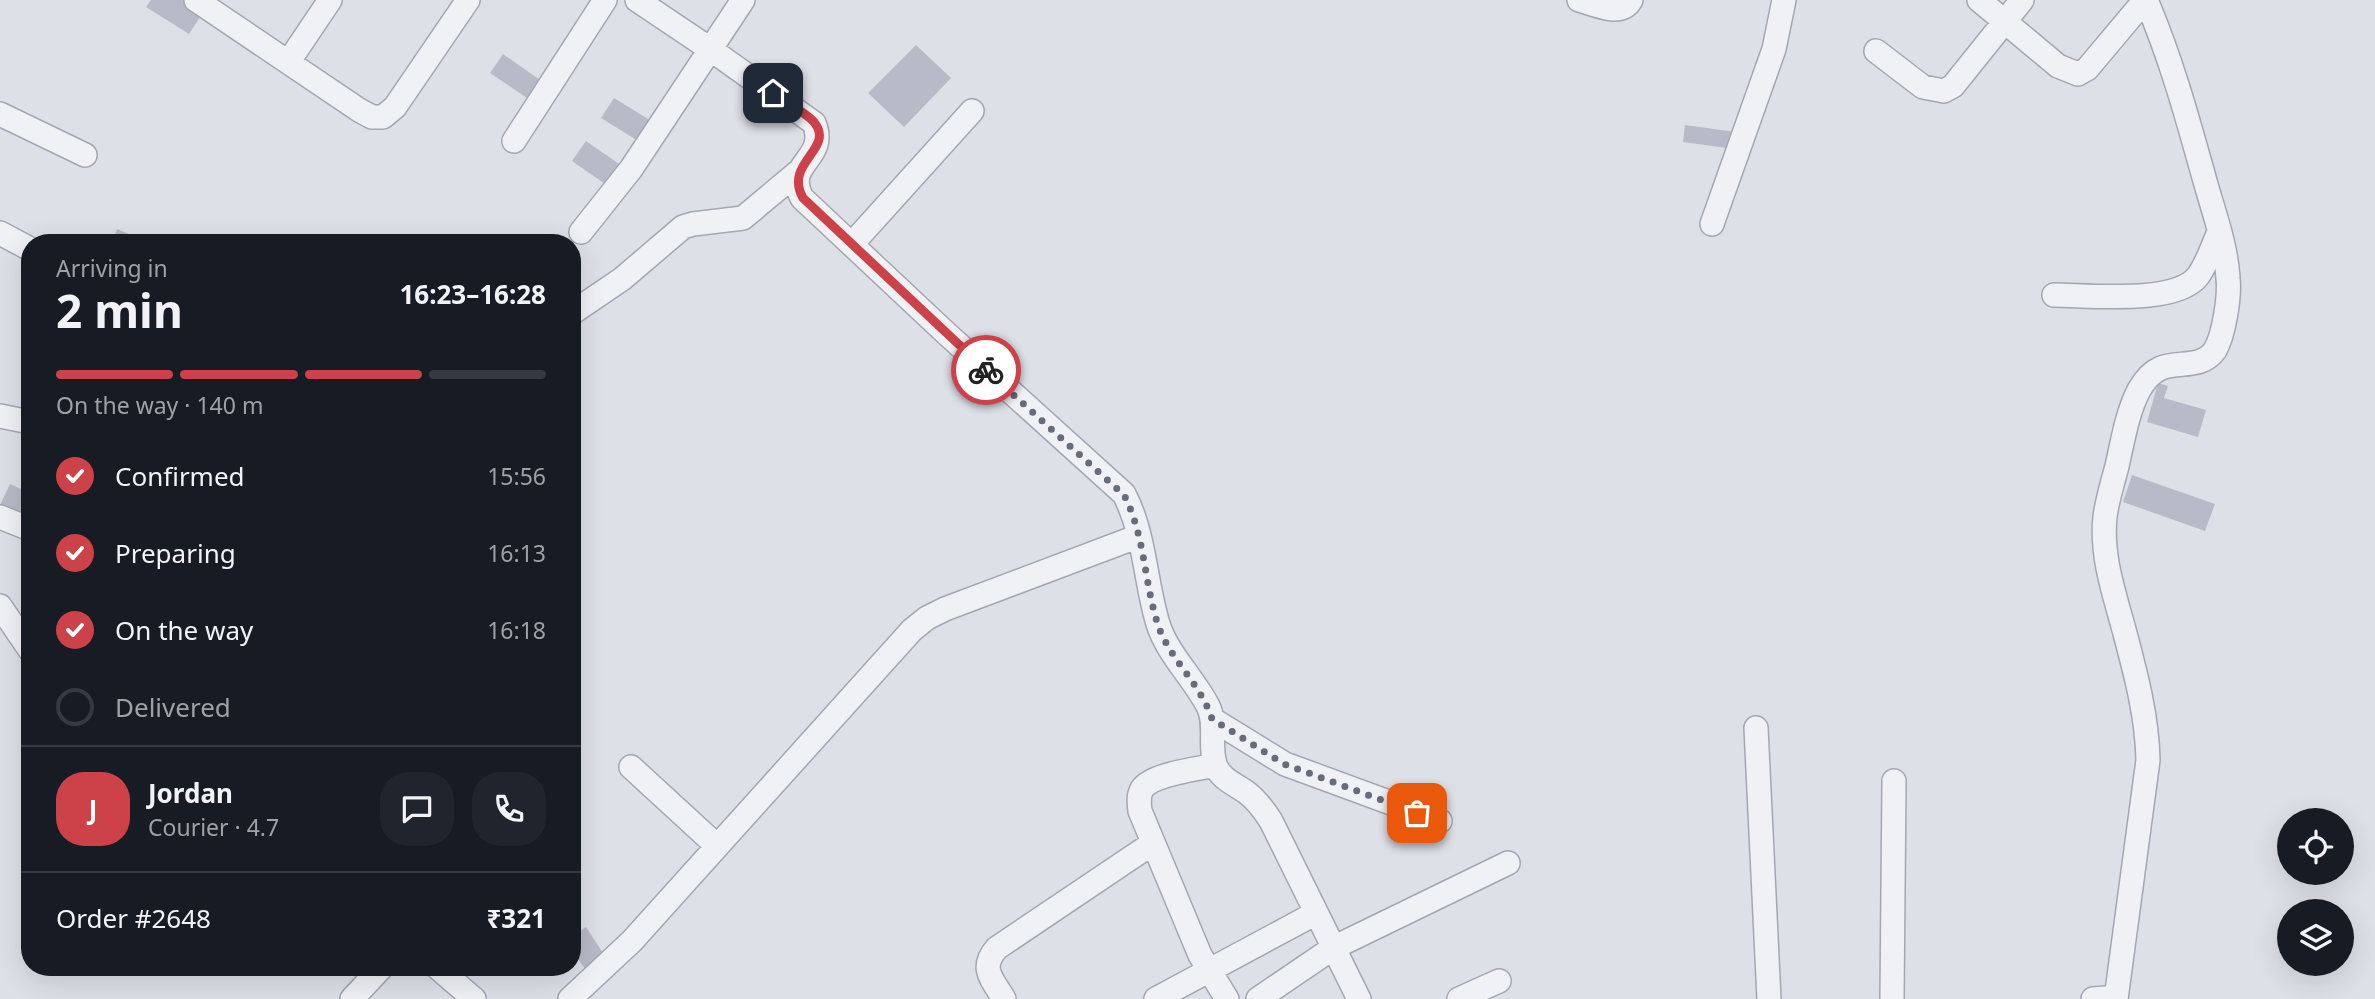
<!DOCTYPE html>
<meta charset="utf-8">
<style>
:root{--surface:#171b24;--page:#20242c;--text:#f1f3f6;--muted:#9ea1a6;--line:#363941;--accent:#cc4248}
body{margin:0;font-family:"Noto Sans",sans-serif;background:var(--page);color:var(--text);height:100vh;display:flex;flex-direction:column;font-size:26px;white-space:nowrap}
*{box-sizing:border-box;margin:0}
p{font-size:23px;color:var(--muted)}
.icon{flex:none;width:38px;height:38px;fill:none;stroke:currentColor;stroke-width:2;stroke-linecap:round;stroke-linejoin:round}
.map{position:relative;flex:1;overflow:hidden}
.details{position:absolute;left:21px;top:234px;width:560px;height:742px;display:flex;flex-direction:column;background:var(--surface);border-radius:28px;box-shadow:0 7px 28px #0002}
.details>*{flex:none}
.tools{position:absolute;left:2277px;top:808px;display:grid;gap:14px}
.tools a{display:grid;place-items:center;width:77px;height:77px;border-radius:50%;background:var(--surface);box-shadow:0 7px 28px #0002;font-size:35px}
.pin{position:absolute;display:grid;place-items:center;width:60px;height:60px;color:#fff;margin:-30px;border-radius:14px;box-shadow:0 4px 10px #0006}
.courier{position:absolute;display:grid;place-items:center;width:70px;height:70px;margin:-35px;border:5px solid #cc4248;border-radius:50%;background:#fff;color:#222;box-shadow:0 2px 9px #0007}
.head em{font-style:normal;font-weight:700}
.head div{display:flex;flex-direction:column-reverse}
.head{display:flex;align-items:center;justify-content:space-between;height:119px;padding:0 35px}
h1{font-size:46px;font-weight:700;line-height:52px}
.bar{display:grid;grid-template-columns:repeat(4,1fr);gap:10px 7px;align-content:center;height:84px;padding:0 35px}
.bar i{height:9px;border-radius:5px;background:var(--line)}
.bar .active{background:var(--accent)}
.bar p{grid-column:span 4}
.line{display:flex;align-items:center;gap:18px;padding:0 35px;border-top:2px solid var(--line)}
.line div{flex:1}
.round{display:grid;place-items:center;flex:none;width:74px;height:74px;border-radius:28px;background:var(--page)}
ol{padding:0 35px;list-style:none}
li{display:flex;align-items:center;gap:21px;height:77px}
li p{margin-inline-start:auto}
li .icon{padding:7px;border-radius:50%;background:var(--accent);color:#fff;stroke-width:4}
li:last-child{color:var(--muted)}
li i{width:38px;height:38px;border:4px solid var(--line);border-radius:50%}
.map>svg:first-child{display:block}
</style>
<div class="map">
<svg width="2375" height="999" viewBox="0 0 2375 999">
<rect width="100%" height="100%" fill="#dde0e7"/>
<!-- building -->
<path fill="#b8bbc7" d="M 151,0 L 187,0 L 204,11 L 189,34 L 146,7 Z
M 916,45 L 951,78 L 904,127 L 868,93 Z
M 503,54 L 543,82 L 530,100 L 490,73 Z
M 614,98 L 656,124 L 643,144 L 601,118 Z
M 1685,125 L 1736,132 L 1734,149 L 1683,142 Z
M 586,141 L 622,166 L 608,186 L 572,161 Z
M 117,229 L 136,237 L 133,243 L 112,243 Z
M 2158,383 L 2168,386 L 2164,398 L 2206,410 L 2198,437 L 2147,422 Z
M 2132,475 L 2215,504 L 2205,531 L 2123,502 Z
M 10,484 L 30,493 L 18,520 L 0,511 L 0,505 Z
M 586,927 L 609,962 L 589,975 L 572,950 L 572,936 Z"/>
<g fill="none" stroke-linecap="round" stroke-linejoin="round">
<!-- minor casing -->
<g stroke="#a3a7b1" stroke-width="26">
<path id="minor" d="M 196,0 L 359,110 L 372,117 L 383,117 L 395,107 L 468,0
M 637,0 L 710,49 L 814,123 C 829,160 783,162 802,198 L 947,334 L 1124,494 C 1145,534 1145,581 1158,624 C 1168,655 1193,677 1208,706 C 1217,724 1209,745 1215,764 C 1220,779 1235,784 1246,792 C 1257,800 1264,810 1271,821 L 1359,999
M 1579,0 C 1594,4 1621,18 1631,0
M 1979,0 L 2058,66 L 2078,74 L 2087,69 L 2145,0
M 1876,51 L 1923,87 L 1944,91 L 1953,86 L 2022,0
M 289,61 L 330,0
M 0,114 L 85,155
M 514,141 L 605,0
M 1712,224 L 1774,49 L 1784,0
M 581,232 L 631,169 L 743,0
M 0,233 L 30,249
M 852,244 L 972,111
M 2054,295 C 2089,295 2176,305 2198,276 C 2207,264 2213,245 2219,232
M 572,313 L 622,279 L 683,227 L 693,224 L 743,218 L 798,172
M 0,416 L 30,422
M 0,517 L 30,529
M 0,606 L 30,650
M 1212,719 L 1285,764 L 1440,821
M 1756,728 L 1769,999
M 1215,765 C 1198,769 1152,774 1142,789 C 1138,796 1139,803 1140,811 L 1200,955 L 1227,999
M 631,767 L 717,846
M 438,968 L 474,999
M 352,999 L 381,968
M 570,999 L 632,941 L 912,630 L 927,618 L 945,609 L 1139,536
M 1004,999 C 992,979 979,968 997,948 L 1153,843
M 1156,999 L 1316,913
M 1258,999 L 1333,948 L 1508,863
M 1459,999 L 1499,981
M 1892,999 L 1894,781
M 2093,999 L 2116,997
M 2116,999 L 2148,760 C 2147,714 2135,671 2123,626 C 2113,590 2101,554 2105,517 C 2107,500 2113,482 2117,466 C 2123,440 2127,413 2139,390 C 2144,381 2152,372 2161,368 C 2179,361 2202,369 2215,350 C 2224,335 2230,296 2228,278 C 2226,245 2214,213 2205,181 C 2188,120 2171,58 2146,0"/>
</g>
<!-- minor -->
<use href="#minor" stroke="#f0f1f5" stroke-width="23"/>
</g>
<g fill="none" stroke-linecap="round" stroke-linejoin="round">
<!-- done -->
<path stroke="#676c78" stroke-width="7" stroke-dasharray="0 12.6" d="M 986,370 L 1124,495 C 1145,535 1144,582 1158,625 C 1170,660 1201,684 1212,719 L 1284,764 L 1417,813"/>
<!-- route -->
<path stroke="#cc4248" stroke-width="9" d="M 773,93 C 784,101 805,112 814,122 C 836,149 783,162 803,198 L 986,370"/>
</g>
</svg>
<div class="tools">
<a><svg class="icon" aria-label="locate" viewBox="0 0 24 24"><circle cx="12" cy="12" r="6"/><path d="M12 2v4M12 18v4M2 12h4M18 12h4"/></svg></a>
<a><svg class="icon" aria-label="layers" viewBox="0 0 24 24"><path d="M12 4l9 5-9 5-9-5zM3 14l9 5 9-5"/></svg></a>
</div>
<div class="pin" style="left:1417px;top:813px;background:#ea580c"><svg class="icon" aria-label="bag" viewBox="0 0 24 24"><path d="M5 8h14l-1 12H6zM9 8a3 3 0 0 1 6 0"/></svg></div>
<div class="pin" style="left:773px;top:93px;background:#1f2937"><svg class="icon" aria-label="home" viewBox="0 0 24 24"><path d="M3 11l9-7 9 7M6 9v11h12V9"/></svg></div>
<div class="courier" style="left:986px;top:370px"><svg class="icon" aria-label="bike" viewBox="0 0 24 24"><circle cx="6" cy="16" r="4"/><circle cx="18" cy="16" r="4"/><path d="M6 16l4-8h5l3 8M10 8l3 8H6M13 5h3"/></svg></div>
<section class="details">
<div class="head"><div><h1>2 min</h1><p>Arriving in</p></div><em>16:23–16:28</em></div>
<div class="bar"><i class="active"></i><i class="active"></i><i class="active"></i><i></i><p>On the way · 140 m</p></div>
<ol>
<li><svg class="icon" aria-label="check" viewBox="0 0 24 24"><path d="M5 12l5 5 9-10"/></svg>Confirmed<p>15:56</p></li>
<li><svg class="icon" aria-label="check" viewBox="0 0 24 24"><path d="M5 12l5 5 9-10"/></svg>Preparing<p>16:13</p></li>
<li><svg class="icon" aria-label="check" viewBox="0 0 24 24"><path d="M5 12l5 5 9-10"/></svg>On the way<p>16:18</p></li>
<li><i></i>Delivered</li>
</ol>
<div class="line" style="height:126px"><b class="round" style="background:var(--accent);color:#fff">J</b><div><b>Jordan</b><p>Courier · 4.7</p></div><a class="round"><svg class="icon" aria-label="chat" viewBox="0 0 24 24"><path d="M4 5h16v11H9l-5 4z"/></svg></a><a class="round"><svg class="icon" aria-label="phone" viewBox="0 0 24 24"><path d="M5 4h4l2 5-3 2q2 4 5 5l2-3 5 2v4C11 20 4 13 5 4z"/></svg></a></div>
<div class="line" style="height:91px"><div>Order #2648</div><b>₹321</b></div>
</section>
</div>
